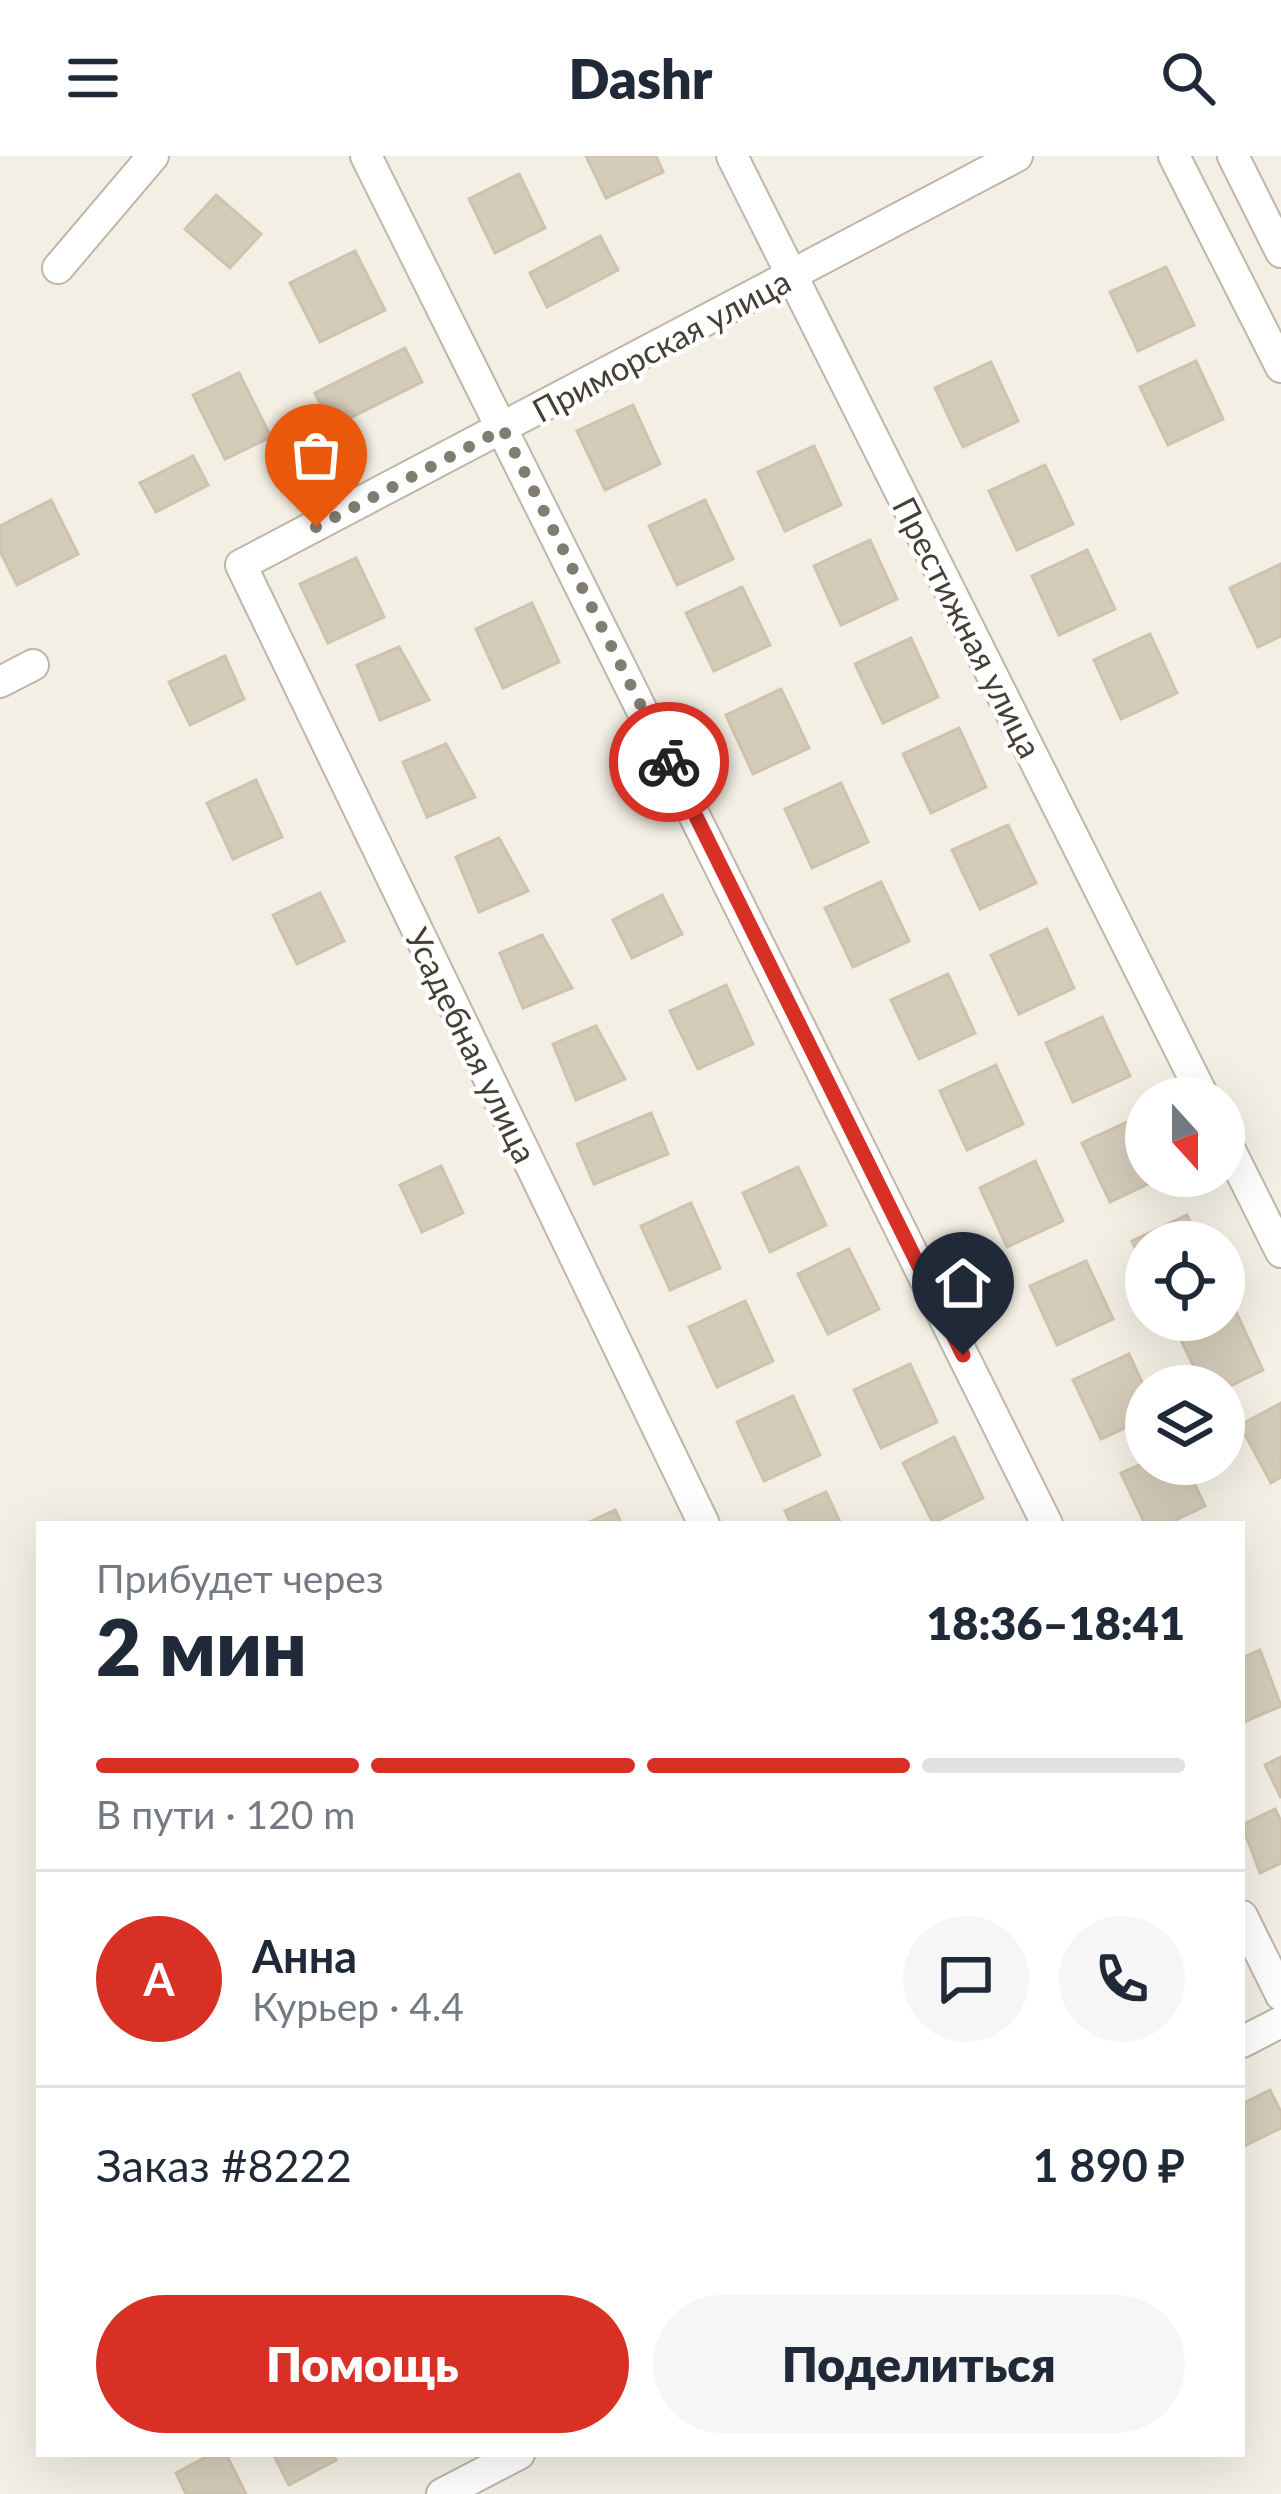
<!DOCTYPE html>
<html lang="ru">
<meta charset="utf-8">
<style>
:root{--surface:#fff;--page:#f6f6f7;--text:#1f2937;--muted:#747a83;--line:#e0e1e3;--accent:#d93025}
body{margin:0;font-family:Lato,sans-serif;background:var(--page);color:var(--text);height:100vh;display:flex;flex-direction:column;font-size:45px;white-space:nowrap}
*{box-sizing:border-box;margin:0}
p{font-size:39px;color:var(--muted)}
.icon{flex:none;width:66px;height:66px;fill:none;stroke:currentColor;stroke-width:2;stroke-linecap:round;stroke-linejoin:round}
.map{position:relative;flex:1;overflow:hidden}
.side{position:absolute;left:36px;top:1365px;width:1209px;height:936px;display:flex;flex-direction:column;background:var(--surface);border-radius:0px;box-shadow:0 12px 48px #0002}
.side>*{flex:none}
.needle{width:78px;rotate:159deg}
.controls{position:absolute;left:1125px;top:921px;display:grid;gap:24px}
.controls a{display:grid;place-items:center;width:120px;height:120px;border-radius:50%;background:var(--surface);box-shadow:0 12px 48px #0002;font-size:60px}
.pin{position:absolute;display:grid;place-items:center;width:102px;height:102px;color:#fff;margin:-123px -51px;border-radius:50% 50% 50% 0;rotate:-45deg;box-shadow:0 0 12px #0007}
.pin .icon{rotate:45deg}
.courier{position:absolute;display:grid;place-items:center;width:120px;height:120px;margin:-60px;border:9px solid #d93025;border-radius:50%;background:#fff;color:#222;box-shadow:0 3px 15px #0007}
.headline em{font-style:normal;font-weight:800}
.headline div{display:flex;flex-direction:column-reverse}
.headline{display:flex;align-items:center;justify-content:space-between;height:204px;padding:0 60px}
h1{font-size:78px;font-weight:800;line-height:90px}
.bar{display:grid;grid-template-columns:repeat(4,1fr);gap:18px 12px;align-content:center;height:144px;padding:0 60px}
.bar i{height:15px;border-radius:9px;background:var(--line)}
.bar .selected{background:var(--accent)}
.bar p{grid-column:span 4}
.line{display:flex;align-items:center;gap:30px;padding:0 60px;border-top:3px solid var(--line)}
.line div{flex:1}
.round{display:grid;place-items:center;flex:none;width:126px;height:126px;border-radius:63px;background:var(--page)}
.button{display:flex;gap:24px;margin-top:auto;padding:24px 60px}
.button a{flex:1;height:138px;border-radius:72px;background:var(--accent);color:#fff;font-size:48px;font-weight:800;line-height:138px;text-align:center}
.button a+a{background:var(--page);color:var(--text)}
header{display:flex;justify-content:space-between;align-items:center;height:156px;padding:0 60px;background:var(--surface);font-size:54px;font-weight:800}
.map>svg:first-child{display:block}
</style>
<header><svg class="icon" aria-label="menu" viewBox="0 0 24 24"><path d="M4 6h16M4 12h16M4 18h16"/></svg>Dashr<svg class="icon" aria-label="search" viewBox="0 0 24 24"><circle cx="10" cy="10" r="6"/><path d="M15 15l6 6"/></svg></header>
<div class="map">
<svg width="1281" height="2338" viewBox="0 0 1281 2338">
<rect width="100%" height="100%" fill="#f3efe4"/>
<!-- building -->
<path fill="#d5cbb9" stroke="#cfc3ad" stroke-width="3" d="M 586,0 L 656,0 L 663,16 L 606,42 Z
M 519,18 L 545,72 L 495,97 L 469,43 Z
M 216,39 L 261,78 L 230,112 L 185,73 Z
M 600,80 L 618,114 L 547,151 L 530,117 Z
M 355,95 L 385,154 L 320,186 L 290,127 Z
M 1166,111 L 1194,169 L 1138,195 L 1110,136 Z
M 405,192 L 422,226 L 332,271 L 315,237 Z
M 1196,205 L 1223,263 L 1168,289 L 1140,231 Z
M 991,206 L 1018,265 L 963,291 L 935,232 Z
M 239,217 L 271,281 L 225,303 L 193,239 Z
M 633,249 L 660,308 L 605,334 L 577,275 Z
M 814,290 L 841,349 L 785,375 L 758,316 Z
M 193,300 L 208,329 L 156,356 L 140,327 Z
M 1045,309 L 1073,368 L 1017,394 L 989,335 Z
M 51,344 L 78,398 L 17,429 L 0,395 L 0,370 Z
M 705,344 L 733,403 L 677,429 L 649,370 Z
M 870,384 L 897,443 L 841,469 L 814,410 Z
M 1087,394 L 1115,453 L 1059,479 L 1032,420 Z
M 356,402 L 384,461 L 328,487 L 300,428 Z
M 1281,408 L 1281,480 L 1258,491 L 1230,432 Z
M 742,431 L 770,489 L 714,515 L 686,457 Z
M 532,447 L 559,506 L 503,532 L 476,473 Z
M 1150,478 L 1177,537 L 1121,563 L 1094,504 Z
M 911,482 L 938,541 L 883,567 L 855,508 Z
M 399,491 L 429,544 L 380,564 L 357,509 Z
M 225,500 L 244,543 L 190,569 L 169,526 Z
M 781,533 L 809,592 L 753,618 L 726,559 Z
M 959,572 L 986,631 L 931,657 L 903,598 Z
M 446,588 L 475,641 L 427,661 L 403,606 Z
M 256,624 L 282,681 L 233,703 L 207,647 Z
M 841,627 L 868,686 L 812,712 L 785,653 Z
M 1008,669 L 1036,727 L 980,753 L 952,694 Z
M 499,682 L 528,735 L 479,756 L 456,701 Z
M 881,726 L 909,785 L 853,811 L 825,752 Z
M 320,737 L 344,785 L 297,808 L 273,759 Z
M 662,739 L 682,778 L 632,802 L 613,764 Z
M 1047,773 L 1074,832 L 1019,858 L 991,799 Z
M 542,779 L 572,832 L 523,852 L 500,797 Z
M 948,818 L 975,877 L 919,903 L 891,844 Z
M 726,829 L 753,888 L 698,913 L 670,855 Z
M 1102,861 L 1130,920 L 1073,946 L 1046,887 Z
M 596,870 L 625,923 L 576,944 L 553,888 Z
M 996,909 L 1023,968 L 967,994 L 940,935 Z
M 651,957 L 668,998 L 594,1028 L 577,988 Z
M 1138,961 L 1146,978 L 1146,1020 L 1165,1020 L 1110,1046 L 1082,987 Z
M 1035,1005 L 1063,1065 L 1007,1091 L 980,1032 Z
M 441,1010 L 463,1057 L 422,1076 L 400,1029 Z
M 798,1011 L 826,1069 L 770,1096 L 743,1037 Z
M 691,1047 L 720,1112 L 670,1134 L 641,1070 Z
M 1187,1059 L 1200,1086 L 1146,1086 L 1146,1115 L 1132,1085 Z
M 849,1093 L 879,1153 L 828,1178 L 798,1118 Z
M 1086,1105 L 1113,1163 L 1057,1189 L 1030,1130 Z
M 745,1145 L 773,1205 L 717,1231 L 689,1171 Z
M 1236,1156 L 1263,1214 L 1224,1233 L 1203,1230 L 1180,1182 Z
M 1129,1198 L 1146,1235 L 1146,1262 L 1101,1283 L 1073,1224 Z
M 910,1208 L 937,1266 L 881,1292 L 854,1234 Z
M 793,1240 L 820,1299 L 764,1325 L 737,1266 Z
M 1281,1247 L 1281,1321 L 1271,1327 L 1240,1269 Z
M 954,1281 L 983,1342 L 933,1367 L 903,1307 Z
M 1146,1306 L 1185,1308 L 1205,1350 L 1167,1368 L 1145,1368 L 1121,1317 Z
M 826,1336 L 841,1368 L 791,1368 L 785,1355 Z
M 615,1354 L 622,1368 L 585,1368 Z
M 1260,1494 L 1281,1550 L 1242,1567 L 1242,1502 Z
M 1281,1601 L 1281,1642 L 1265,1609 Z
M 1275,1653 L 1281,1665 L 1281,1707 L 1260,1717 L 1242,1669 Z
M 1270,1934 L 1281,1956 L 1281,1972 L 1242,1991 L 1242,1948 Z
M 212,2298 L 226,2298 L 246,2338 L 186,2338 L 176,2317 Z
M 273,2298 L 333,2298 L 336,2304 L 289,2329 Z"/>
<g fill="none" stroke-linecap="round" stroke-linejoin="round">
<!-- street casing -->
<g stroke="#beb7a7" stroke-width="34">
<path id="street" d="M 366,0 L 1047,1368
M 732,0 L 1204,942
M 1174,0 L 1281,211
M 1233,0 L 1281,96
M 58,112 L 153,0
M 0,526 L 33,509
M 1224,982 L 1281,1096
M 704,1368 L 241,409 L 1017,0
M 1242,1760 L 1281,1839
M 1242,1886 L 1281,1866
M 442,2338 L 519,2298"/>
</g>
<!-- street -->
<use href="#street" stroke="#fff" stroke-width="30"/>
</g>
<g fill="none" stroke-linecap="round" stroke-linejoin="round">
<!-- done -->
<path stroke="#827d72" stroke-width="12" stroke-dasharray="0 21.6" d="M 316,371 L 503,273 L 669,606"/>
<!-- route -->
<path stroke="#d93025" stroke-width="15" d="M 669,606 L 963,1199"/>
</g>
<g text-anchor="middle" dominant-baseline="central" stroke-width="9" stroke-linejoin="round" paint-order="stroke">
<!-- street labels -->
<g font-size="33" fill="#453f34" stroke="#fff">
<text transform="translate(661 189) rotate(-28)">Приморская улица</text>
<text transform="translate(968 471) rotate(63)">Престижная улица</text>
<text transform="translate(472 889) rotate(64)">Усадебная улица</text>
</g>
</g>
</svg>
<div class="controls">
<a><svg class="needle" viewBox="-14 -14 28 28"><path d="M0-13l5 13h-10z" fill="#e53935"/><path d="M0 13l5-13h-10z" fill="#747a83"/></svg></a>
<a><svg class="icon" aria-label="locate" viewBox="0 0 24 24"><circle cx="12" cy="12" r="6"/><path d="M12 2v4M12 18v4M2 12h4M18 12h4"/></svg></a>
<a><svg class="icon" aria-label="layers" viewBox="0 0 24 24"><path d="M12 4l9 5-9 5-9-5zM3 14l9 5 9-5"/></svg></a>
</div>
<div class="pin" style="left:316px;top:371px;background:#ea580c"><svg class="icon" aria-label="bag" viewBox="0 0 24 24"><path d="M5 8h14l-1 12H6zM9 8a3 3 0 0 1 6 0"/></svg></div>
<div class="pin" style="left:963px;top:1199px;background:#1f2937"><svg class="icon" aria-label="home" viewBox="0 0 24 24"><path d="M3 11l9-7 9 7M6 9v11h12V9"/></svg></div>
<div class="courier" style="left:669px;top:606px"><svg class="icon" aria-label="bike" viewBox="0 0 24 24"><circle cx="6" cy="16" r="4"/><circle cx="18" cy="16" r="4"/><path d="M6 16l4-8h5l3 8M10 8l3 8H6M13 5h3"/></svg></div>
<section class="side">
<div class="headline"><div><h1>2 мин</h1><p>Прибудет через</p></div><em>18:36–18:41</em></div>
<div class="bar"><i class="selected"></i><i class="selected"></i><i class="selected"></i><i></i><p>В пути · 120 m</p></div>
<div class="line" style="height:216px"><b class="round" style="background:var(--accent);color:#fff">А</b><div><b>Анна</b><p>Курьер · 4.4</p></div><a class="round"><svg class="icon" aria-label="chat" viewBox="0 0 24 24"><path d="M4 5h16v11H9l-5 4z"/></svg></a><a class="round"><svg class="icon" aria-label="phone" viewBox="0 0 24 24"><path d="M5 4h4l2 5-3 2q2 4 5 5l2-3 5 2v4C11 20 4 13 5 4z"/></svg></a></div>
<div class="line" style="height:156px"><div>Заказ #8222</div><b>1 890 ₽</b></div>
<div class="button"><a>Помощь</a><a>Поделиться</a></div>
</section>
</div>
